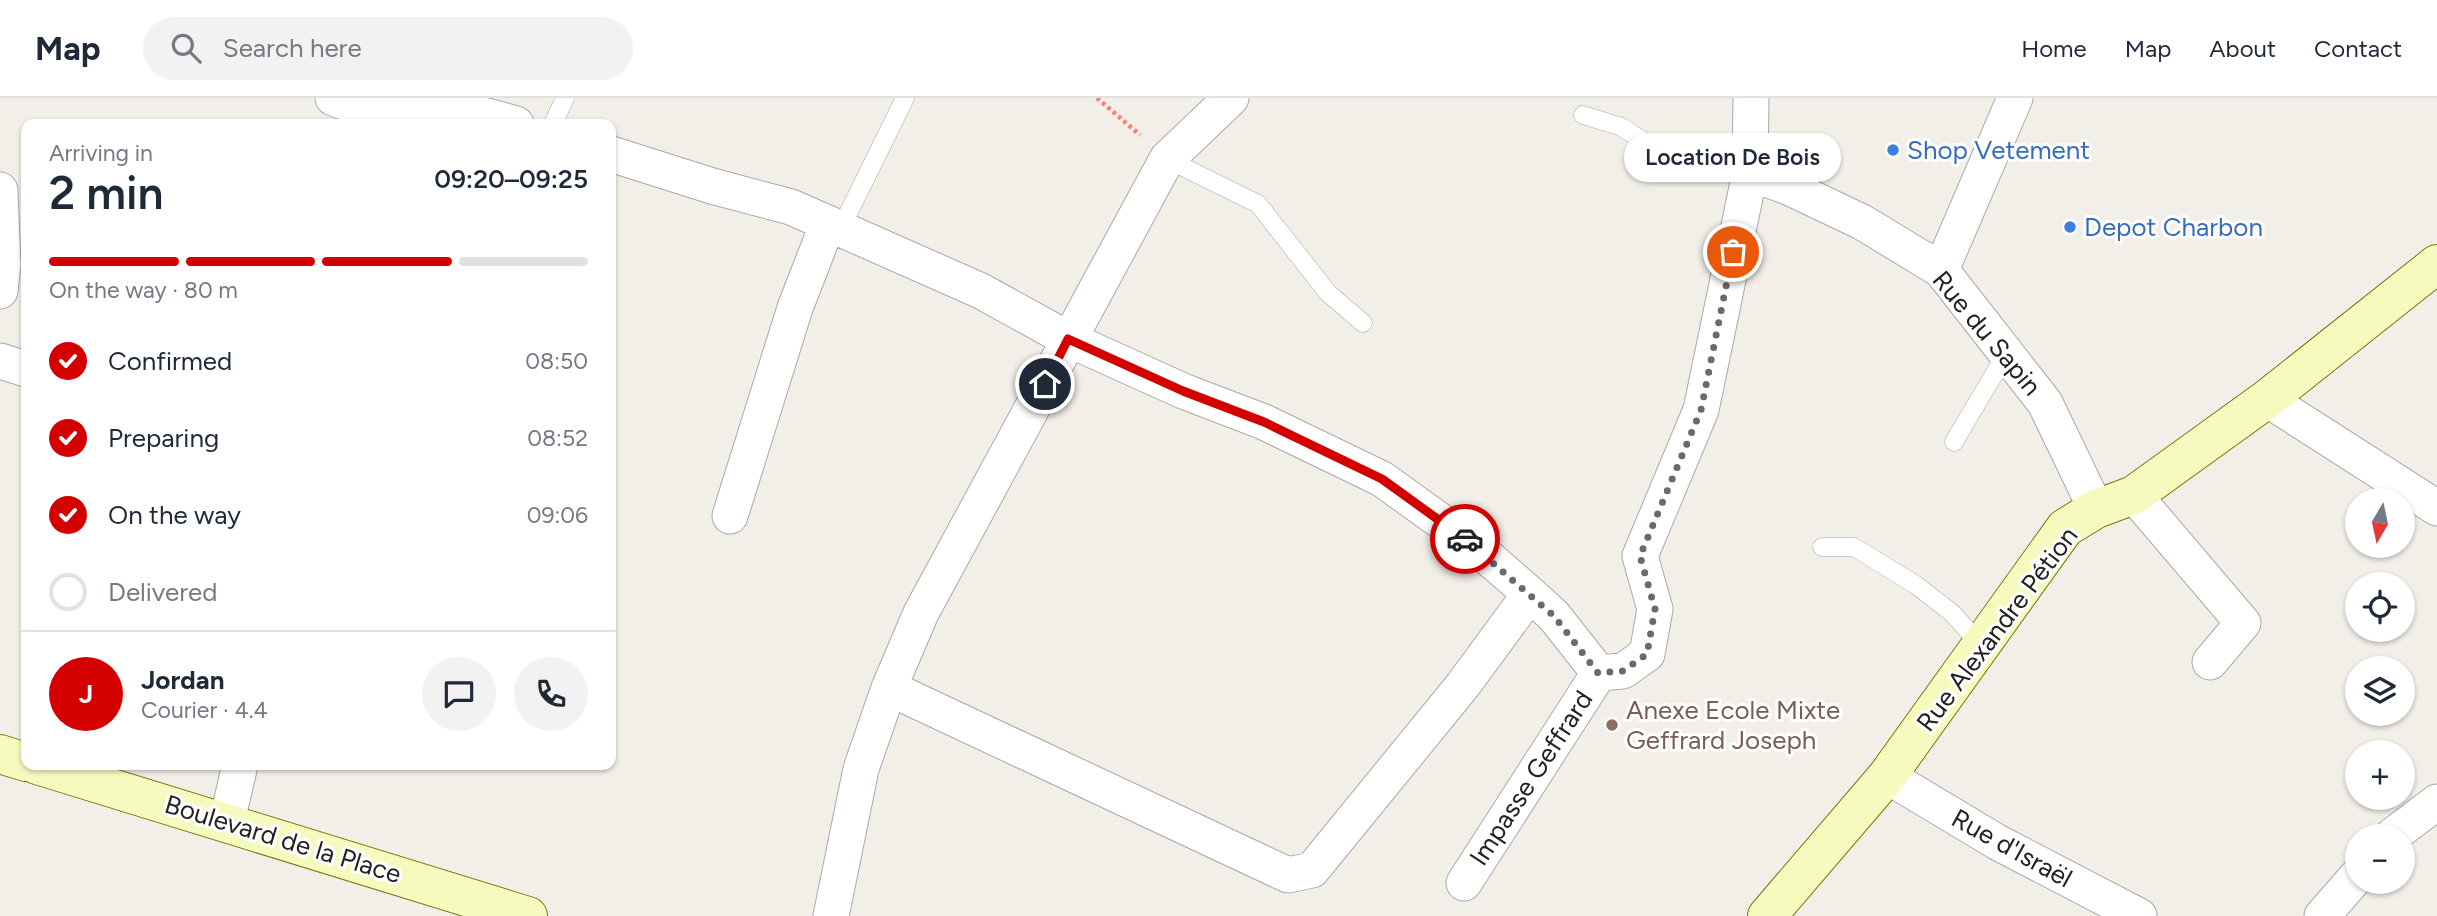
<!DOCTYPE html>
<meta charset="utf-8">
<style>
:root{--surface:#fff;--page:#f2f2f3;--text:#1f2937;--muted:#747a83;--line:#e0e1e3;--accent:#d40000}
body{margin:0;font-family:Figtree,sans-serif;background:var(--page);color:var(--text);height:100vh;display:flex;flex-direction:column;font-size:26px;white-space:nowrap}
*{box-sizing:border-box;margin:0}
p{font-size:23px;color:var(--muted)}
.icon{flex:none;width:38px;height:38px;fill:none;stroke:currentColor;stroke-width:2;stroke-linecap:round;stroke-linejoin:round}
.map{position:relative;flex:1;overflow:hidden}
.side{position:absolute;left:21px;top:21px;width:595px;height:651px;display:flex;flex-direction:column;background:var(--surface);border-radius:14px;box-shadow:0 2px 5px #0004}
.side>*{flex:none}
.needle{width:46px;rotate:189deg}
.fabs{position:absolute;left:2345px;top:390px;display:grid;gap:14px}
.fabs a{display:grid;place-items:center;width:70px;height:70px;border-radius:50%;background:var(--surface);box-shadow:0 2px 5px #0004;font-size:35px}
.pin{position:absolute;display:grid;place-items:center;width:60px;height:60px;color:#fff;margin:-30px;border:4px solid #fff;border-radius:50%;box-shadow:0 2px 7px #0007}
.courier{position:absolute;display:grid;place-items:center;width:70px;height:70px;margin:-35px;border:5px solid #d40000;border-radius:50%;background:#fff;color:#222;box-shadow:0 2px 9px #0007}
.bubble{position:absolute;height:49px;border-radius:24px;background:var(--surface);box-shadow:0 2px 5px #0004;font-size:23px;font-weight:600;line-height:49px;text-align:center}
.overview em{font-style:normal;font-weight:600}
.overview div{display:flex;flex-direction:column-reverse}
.overview{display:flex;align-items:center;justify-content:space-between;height:119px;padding:0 28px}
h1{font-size:46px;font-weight:600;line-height:52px}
.bar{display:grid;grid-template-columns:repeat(4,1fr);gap:10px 7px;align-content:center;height:84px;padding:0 28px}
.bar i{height:9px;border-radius:5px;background:var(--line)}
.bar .on{background:var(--accent)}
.bar p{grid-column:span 4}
.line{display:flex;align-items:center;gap:18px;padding:0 28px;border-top:2px solid var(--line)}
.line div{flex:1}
.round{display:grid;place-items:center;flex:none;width:74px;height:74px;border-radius:37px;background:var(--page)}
ol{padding:0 28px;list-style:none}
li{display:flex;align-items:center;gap:21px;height:77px}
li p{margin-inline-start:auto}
li .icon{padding:7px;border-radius:50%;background:var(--accent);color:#fff;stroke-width:4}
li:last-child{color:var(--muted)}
li i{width:38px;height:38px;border:4px solid var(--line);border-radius:50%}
header{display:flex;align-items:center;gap:42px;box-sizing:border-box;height:98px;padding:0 35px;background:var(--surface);border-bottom:2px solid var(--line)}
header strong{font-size:33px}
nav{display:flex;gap:38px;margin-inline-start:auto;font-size:24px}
.search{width:490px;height:63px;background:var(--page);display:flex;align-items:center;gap:18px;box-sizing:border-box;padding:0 24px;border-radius:38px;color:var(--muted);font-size:26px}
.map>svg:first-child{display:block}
</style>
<header>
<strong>Map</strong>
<div class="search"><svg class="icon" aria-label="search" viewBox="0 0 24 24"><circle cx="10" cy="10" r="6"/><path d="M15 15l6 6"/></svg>Search here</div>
<nav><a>Home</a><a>Map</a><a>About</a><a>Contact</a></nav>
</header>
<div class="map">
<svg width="2437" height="818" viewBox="0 0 2437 818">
<rect width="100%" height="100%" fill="#f2efe9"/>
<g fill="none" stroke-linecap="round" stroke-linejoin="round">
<!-- lane casing -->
<g stroke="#a9a9a9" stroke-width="19">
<path id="lane" d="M 1583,17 L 1622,29 L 1662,56 L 1750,75
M 553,26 L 565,0
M 1167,61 L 1258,106 L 1328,195 L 1363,225
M 841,130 L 905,0
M 1954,344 L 2006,256
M 1822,449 L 1854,449 L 1916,487 L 1952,515 L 1982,548"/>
</g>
<!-- street casing -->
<g stroke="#a9a9a9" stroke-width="37">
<path id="street" d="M 333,0 C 376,18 418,11 463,14 C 480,15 499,21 516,26
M 611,56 L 712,88 L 791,109 L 981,193 L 1068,241 L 1183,293 L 1264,324 L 1382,381 L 1475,448 L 1530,496 L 1554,518 L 1599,575
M 1750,75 L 1788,89 L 1862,124 L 1941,172 L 2045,305 L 2096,411
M 0,92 L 3,166 L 0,193
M 1941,172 L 2015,0
M 0,263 L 26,271
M 2267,301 L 2437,410
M 2134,397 L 2243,525 L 2210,564
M 730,418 L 795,210 L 828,125
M 889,590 L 1288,777 L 1312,772 L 1463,587 L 1530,496
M 1887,678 L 1997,744 L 2139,818
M 227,723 L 240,667
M 2392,738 L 2437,704
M 1464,785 L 1599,575 L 1623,573 L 1647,556 L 1655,511 L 1640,458 L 1701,312 L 1750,75 L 1751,0
M 831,818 L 861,671 L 889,590 L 921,515 L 1167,61 L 1231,0
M 2322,818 L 2357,778"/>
</g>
<!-- secondary casing -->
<g stroke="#707d05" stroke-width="40">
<path id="secondary" d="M 0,656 L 26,664
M 37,667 L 528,818
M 1767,818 L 1887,678 L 2065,430 L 2096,411 L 2134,397 L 2267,301 L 2437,166"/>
</g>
<!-- path -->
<path stroke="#fa8072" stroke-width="4.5" stroke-dasharray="3.5 3.5" stroke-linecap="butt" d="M 1097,0 L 1140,37"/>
<!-- lane -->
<use href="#lane" stroke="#fff" stroke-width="18"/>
<!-- street -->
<use href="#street" stroke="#fff" stroke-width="35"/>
<!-- secondary -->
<use href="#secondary" stroke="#f7fabf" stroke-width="38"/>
</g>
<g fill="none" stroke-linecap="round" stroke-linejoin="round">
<!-- done -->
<path stroke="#6b6a68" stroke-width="7" stroke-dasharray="0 12.6" d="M 1465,441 L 1554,518 L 1598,575 L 1623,573 L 1647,556 L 1655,511 L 1640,458 L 1701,312 L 1733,154"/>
<!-- route -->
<path stroke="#d40000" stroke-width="9" d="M 1045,286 L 1068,241 L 1183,293 L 1264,324 L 1382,381 L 1465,441"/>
</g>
<!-- markers -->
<g fill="#3f7fe0" stroke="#fff" stroke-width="2.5">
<circle cx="1893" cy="52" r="7"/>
<circle cx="2070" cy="129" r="7"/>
</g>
<circle fill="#8d6e63" stroke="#fff" stroke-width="2.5" cx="1612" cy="627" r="7"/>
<g text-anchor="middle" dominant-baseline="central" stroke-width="6" stroke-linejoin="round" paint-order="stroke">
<!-- shop labels -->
<g font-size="26" fill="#366cbe" stroke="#fff" text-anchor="start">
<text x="1907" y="52">Shop Vetement</text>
<text x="2084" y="129">Depot Charbon</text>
</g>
<!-- street labels -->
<g font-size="26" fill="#222" stroke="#fff">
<text transform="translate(1987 235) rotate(50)">Rue du Sapin</text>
<text transform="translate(1997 531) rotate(-53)">Rue Alexandre Pétion</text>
<text transform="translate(1531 680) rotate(-57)">Impasse Geffrard</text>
<text transform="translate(283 741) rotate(17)">Boulevard de la Place</text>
<text transform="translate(2012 750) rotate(29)">Rue d'Israël</text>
</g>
<!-- education labels -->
<g font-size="26" fill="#785e54" stroke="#fff" text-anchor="start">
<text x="1626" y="612">Anexe Ecole Mixte<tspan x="1626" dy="30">Geffrard Joseph</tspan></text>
</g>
</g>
</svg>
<div class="fabs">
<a><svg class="needle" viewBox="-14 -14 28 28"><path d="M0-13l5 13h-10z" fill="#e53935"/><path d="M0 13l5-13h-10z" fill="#747a83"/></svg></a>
<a><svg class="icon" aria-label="locate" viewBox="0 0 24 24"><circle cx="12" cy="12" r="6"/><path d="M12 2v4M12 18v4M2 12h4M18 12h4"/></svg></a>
<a><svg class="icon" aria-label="layers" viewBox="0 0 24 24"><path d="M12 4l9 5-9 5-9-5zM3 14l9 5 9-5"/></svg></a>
<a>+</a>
<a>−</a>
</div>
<div class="pin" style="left:1733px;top:154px;background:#ea580c"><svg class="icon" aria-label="bag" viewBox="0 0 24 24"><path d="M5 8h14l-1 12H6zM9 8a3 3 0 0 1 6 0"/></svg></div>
<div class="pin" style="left:1045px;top:286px;background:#1f2937"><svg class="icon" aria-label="home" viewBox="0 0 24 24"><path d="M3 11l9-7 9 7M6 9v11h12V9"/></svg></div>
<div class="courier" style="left:1465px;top:441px"><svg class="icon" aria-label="car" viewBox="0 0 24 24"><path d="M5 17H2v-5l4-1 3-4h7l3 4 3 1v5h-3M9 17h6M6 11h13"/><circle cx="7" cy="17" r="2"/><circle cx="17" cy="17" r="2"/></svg></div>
<div class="bubble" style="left:1624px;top:35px;width:217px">Location De Bois</div>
<section class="side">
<div class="overview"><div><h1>2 min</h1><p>Arriving in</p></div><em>09:20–09:25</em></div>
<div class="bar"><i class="on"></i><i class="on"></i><i class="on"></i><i></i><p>On the way · 80 m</p></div>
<ol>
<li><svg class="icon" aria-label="check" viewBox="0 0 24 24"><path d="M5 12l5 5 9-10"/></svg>Confirmed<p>08:50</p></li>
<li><svg class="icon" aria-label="check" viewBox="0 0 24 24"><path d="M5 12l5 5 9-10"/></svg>Preparing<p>08:52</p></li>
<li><svg class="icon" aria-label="check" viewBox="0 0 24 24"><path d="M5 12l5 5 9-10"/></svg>On the way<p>09:06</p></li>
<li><i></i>Delivered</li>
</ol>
<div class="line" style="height:126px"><b class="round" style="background:var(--accent);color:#fff">J</b><div><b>Jordan</b><p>Courier · 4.4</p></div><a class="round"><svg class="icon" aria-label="chat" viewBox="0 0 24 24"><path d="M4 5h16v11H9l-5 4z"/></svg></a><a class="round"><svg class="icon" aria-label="phone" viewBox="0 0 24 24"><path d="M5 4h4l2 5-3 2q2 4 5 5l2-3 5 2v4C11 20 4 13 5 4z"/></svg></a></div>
</section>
</div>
